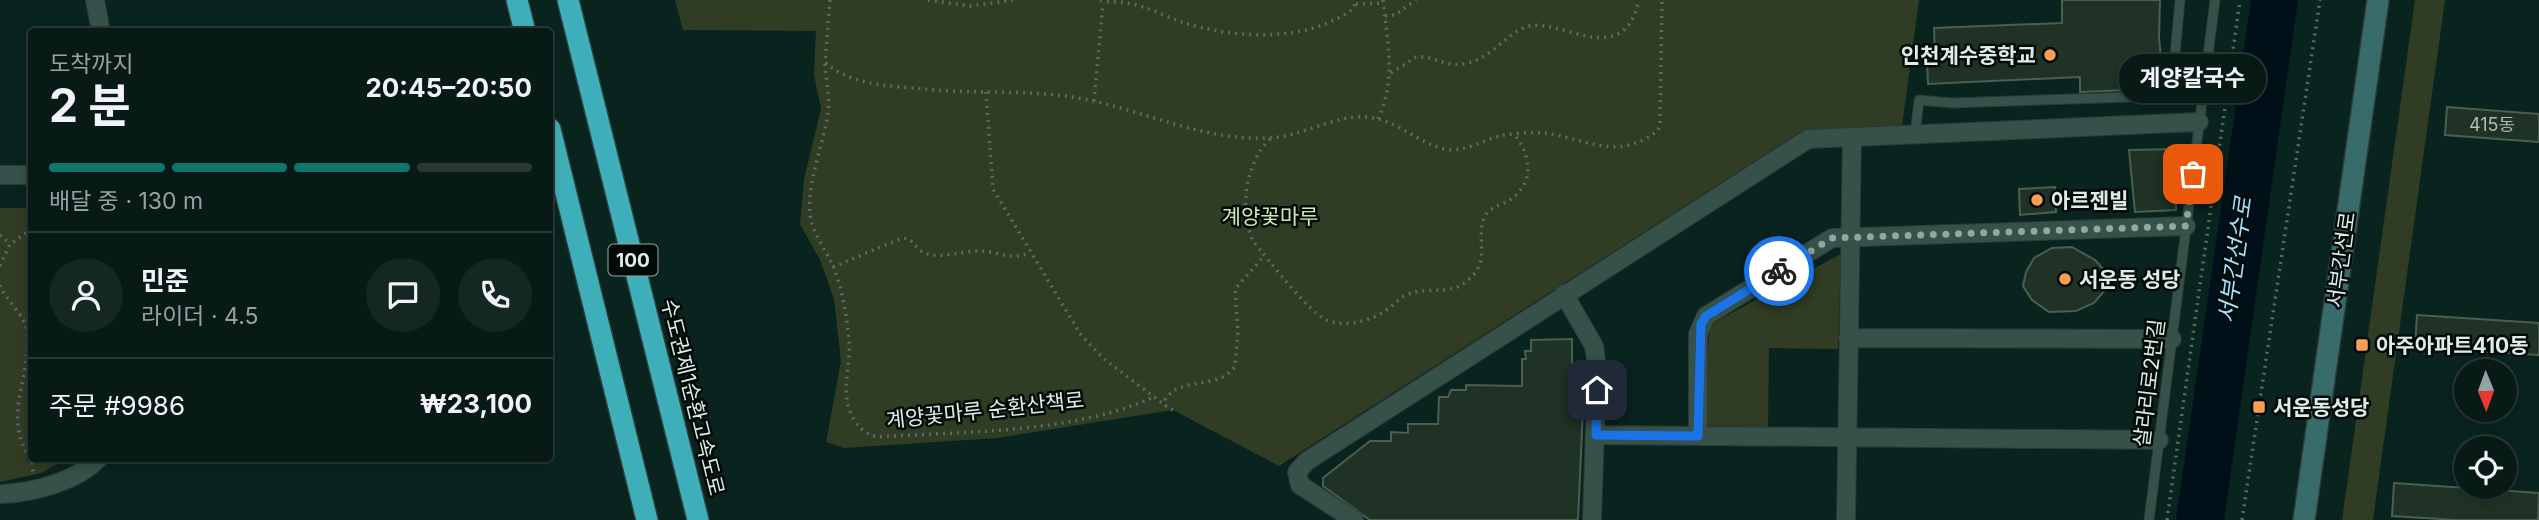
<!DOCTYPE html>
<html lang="ko">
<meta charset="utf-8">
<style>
:root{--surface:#071a16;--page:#152723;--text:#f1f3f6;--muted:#98a1a1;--line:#283835;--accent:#0f766e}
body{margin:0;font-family:Inter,"Noto Sans KR",sans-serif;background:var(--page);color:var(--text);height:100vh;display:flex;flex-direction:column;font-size:26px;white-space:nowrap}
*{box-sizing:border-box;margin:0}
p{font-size:23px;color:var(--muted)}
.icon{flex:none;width:38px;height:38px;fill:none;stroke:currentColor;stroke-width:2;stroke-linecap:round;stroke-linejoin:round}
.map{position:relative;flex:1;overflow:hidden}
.drawer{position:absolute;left:28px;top:28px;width:525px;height:434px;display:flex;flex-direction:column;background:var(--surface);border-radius:7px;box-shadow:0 4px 10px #0003,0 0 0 2px var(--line)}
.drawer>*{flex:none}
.needle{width:46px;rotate:179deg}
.buttons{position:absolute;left:2454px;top:359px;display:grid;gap:14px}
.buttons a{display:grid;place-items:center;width:63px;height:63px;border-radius:50%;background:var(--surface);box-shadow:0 4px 10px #0003,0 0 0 2px var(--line);font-size:35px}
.pin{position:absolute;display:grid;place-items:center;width:60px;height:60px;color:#fff;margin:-30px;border-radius:14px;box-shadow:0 4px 10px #0006}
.courier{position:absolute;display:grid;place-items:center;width:70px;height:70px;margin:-35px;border:5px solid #1a73e8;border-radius:50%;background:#fff;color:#222;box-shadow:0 2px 9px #0007}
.bubble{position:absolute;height:49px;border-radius:24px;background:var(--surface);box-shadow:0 4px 10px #0003,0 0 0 2px var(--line);font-size:23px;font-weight:700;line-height:49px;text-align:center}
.head em{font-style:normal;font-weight:700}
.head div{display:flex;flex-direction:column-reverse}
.head{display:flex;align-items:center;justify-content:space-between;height:119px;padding:0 21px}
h1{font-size:46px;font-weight:700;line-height:52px}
.bar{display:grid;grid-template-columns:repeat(4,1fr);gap:10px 7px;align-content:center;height:84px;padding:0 21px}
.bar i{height:9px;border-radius:5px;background:var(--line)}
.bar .active{background:var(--accent)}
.bar p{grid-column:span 4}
.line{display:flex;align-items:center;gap:18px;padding:0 21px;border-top:2px solid var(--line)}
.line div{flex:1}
.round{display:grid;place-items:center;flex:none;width:74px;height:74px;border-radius:37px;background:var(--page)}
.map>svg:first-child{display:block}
</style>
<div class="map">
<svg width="2539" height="520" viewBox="0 0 2539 520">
<rect width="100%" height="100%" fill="#09231e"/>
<!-- green -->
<path fill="#303c23" d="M 675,0 L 1919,0 L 1902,127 L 1802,131 L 1279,466 L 1173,410 L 998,438 L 844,448 L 826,442 L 841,361 L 834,299 L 820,260 L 800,224 L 804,179 L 821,109 L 814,75 L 816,31 L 683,30 Z
M 2415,0 L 2445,0 L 2373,520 L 2342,520 Z
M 0,208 L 31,208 L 32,458 L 66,459 L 41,473 L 0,482 Z
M 1841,254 L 1838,349 L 1769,348 L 1768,430 L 1705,429 L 1709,325 Z"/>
<!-- water -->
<path fill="#001019" d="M 2251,0 L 2298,0 L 2224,520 L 2176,520 Z"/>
<!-- building -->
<path fill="#1f3225" stroke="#4b5f51" stroke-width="2" d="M 2062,0 L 2160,0 L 2159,38 L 2164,85 L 2154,89 L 2080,92 L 2080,77 L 1928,84 L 1927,60 L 1935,59 L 1934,28 L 2062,23 Z
M 2447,107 L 2539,114 L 2539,142 L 2445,135 Z
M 2175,149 L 2176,210 L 2135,212 L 2129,150 Z
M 2055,187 L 2056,212 L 2020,215 L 2019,189 Z
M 2072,247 L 2095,260 L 2106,272 L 2106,289 L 2094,303 L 2076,311 L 2049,312 L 2032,300 L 2023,286 L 2026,272 L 2034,258 L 2052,248 Z
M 2417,315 L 2539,323 L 2539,355 L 2415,347 Z
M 1572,339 L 1572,386 L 1584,386 L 1578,520 L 1370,520 L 1323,486 L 1323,478 L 1370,441 L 1391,441 L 1391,432 L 1408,433 L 1408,424 L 1438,424 L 1439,397 L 1448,397 L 1451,390 L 1466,390 L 1466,385 L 1522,386 L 1522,359 L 1526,359 L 1525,351 L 1531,351 L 1531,340 Z
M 2394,483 L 2539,493 L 2538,520 L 2456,520 L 2392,516 Z"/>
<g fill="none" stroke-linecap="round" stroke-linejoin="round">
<!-- service casing -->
<g stroke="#2c3935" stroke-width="11">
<path id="service" d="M 1915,135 L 1919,100 L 1952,103 L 2162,96 L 2172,87 L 2180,0
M 2149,520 L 2215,0"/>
</g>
<!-- minor casing -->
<g stroke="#2c3935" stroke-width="20">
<path id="minor" d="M 95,0 L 101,32
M 0,175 L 32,175
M 1564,294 L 1594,346 L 1597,367 L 1592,520
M 1848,338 L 2172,339
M 1596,435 L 2159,440
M 1698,436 L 1698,334 L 1706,316 L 1832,238 L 2186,226
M 0,494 C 32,493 76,482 99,458
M 1354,520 L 1300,485 L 1297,472 L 1307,461 L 1808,139 L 2199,122
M 1846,520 L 1852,137"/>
</g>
<!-- secondary casing -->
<g stroke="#2c3935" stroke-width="24">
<path id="secondary" d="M 2304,520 L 2378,0"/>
</g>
<!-- motorway casing -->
<g stroke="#2c3935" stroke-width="24">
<path id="motorway" d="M 517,0 L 525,32
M 568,0 L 698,520
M 550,129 L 647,520"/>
</g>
<!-- path -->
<path stroke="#566c67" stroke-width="3.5" stroke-dasharray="2 5" stroke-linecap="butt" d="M 830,0 L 825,62 C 850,86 892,86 925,89 C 982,95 1036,88 1093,101 C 1152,114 1207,141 1268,138 C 1301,137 1334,115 1366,117 C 1396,119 1416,142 1444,149 C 1464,153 1482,140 1500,136 C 1513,133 1529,132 1542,133 C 1578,136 1609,158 1645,139 C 1651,135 1657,133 1660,126 L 1662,0
M 928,0 L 970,6 L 1015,0
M 1100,0 C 1109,3 1118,1 1127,3 C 1146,6 1164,16 1182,22 C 1234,39 1307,43 1353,9 L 1356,0
M 1356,4 L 1383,3
M 1385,16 L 1395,15 L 1416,0
M 825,64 C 826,80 830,97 828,113 C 824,142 807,183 810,212 C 811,232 825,248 833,266 C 842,288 847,316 849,340 C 851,363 842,386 849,409 C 854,423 863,434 878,437 C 968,431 1070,434 1154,397
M 1391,73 L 1416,57 C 1432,55 1446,67 1462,64 C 1492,60 1502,36 1526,27 C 1558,15 1623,73 1639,0
M 986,92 L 993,189 L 1081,335 L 1104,359 L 1166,406
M 1094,101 L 1103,3
M 1378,119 C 1397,78 1387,43 1383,0
M 1270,139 C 1245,163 1239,211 1253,241 C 1267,258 1311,316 1329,321 C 1347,327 1370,321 1385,311 C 1393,306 1398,299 1406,295 C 1433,284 1453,300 1475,273 C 1488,257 1476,233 1485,216 C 1490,206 1503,205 1511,199 C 1536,181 1530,154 1514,134
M 0,235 L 10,244
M 0,266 L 10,244 L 32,229
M 833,267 L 902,238 C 914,238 915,249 924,253 C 941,259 958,252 975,251 C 995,250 1009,261 1030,253
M 0,285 C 6,301 25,315 27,331 C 32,382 0,414 32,462 L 33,473
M 1173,410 L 1166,406 L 1165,400 C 1180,375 1219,391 1235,366 L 1238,331 L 1235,289 L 1265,255
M 2167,520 L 2240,0
M 2242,520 L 2320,0"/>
<!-- service -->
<use href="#service" stroke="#36504a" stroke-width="9"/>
<!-- minor -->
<use href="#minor" stroke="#36504a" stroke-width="18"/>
<!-- secondary -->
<use href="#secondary" stroke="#386c6b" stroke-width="21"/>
<!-- motorway -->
<use href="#motorway" stroke="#3eafb8" stroke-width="21"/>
</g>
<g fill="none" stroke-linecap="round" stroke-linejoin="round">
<!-- done -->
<path stroke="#93a6a1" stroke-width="7" stroke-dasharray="0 12.6" d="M 1779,271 L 1832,238 L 2186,226 L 2193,174"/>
<!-- route -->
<path stroke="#1a73e8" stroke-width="9" d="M 1597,390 L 1596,435 L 1698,436 L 1701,324 L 1706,316 L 1779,271"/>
</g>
<!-- markers -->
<g fill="#fc9d53" stroke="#020a08" stroke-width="2.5">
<circle cx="2050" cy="55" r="7"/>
<circle cx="2037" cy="200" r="7"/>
<circle cx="2065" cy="279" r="7"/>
<rect x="2355" y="338" width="14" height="14" rx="3.5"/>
<rect x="2252" y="400" width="14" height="14" rx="3.5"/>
</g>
<g text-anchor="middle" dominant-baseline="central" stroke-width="5" stroke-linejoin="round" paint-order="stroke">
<!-- number labels -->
<g font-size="18" fill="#aebeb7">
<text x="2492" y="124">415동</text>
</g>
<!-- shield labels -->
<rect fill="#020a08" stroke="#9ba8a5" stroke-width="2" x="608.5" y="244.5" width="49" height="31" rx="5"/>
<g font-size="19" font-weight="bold" fill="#ddece8">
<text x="633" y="260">100</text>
</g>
<!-- poi labels -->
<g font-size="21" font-weight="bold" fill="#ddece8" stroke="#020a08" text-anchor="start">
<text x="2036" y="55" text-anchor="end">인천계수중학교</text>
<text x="2051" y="200">아르젠빌</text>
<text x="2079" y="279">서운동 성당</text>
<text x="2376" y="345">아주아파트410동</text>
<text x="2273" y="407">서운동성당</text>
</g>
<!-- park labels -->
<g font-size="21" fill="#cde8b2" stroke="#020a08">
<text x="1270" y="216">계양꽃마루</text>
</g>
<!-- street labels -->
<g font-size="21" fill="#ddece8" stroke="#020a08">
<text transform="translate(2341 260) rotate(-82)">서부간선로</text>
<text transform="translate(2149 383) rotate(-83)">살라리로2번길</text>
<text transform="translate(693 397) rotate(76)">수도권제1순환고속도로</text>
<text transform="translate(985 410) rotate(-6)">계양꽃마루 순환산책로</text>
</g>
<!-- water labels -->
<g font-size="23" font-style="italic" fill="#9fe2ff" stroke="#020a08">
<text transform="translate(2235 260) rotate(-82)">서부간선수로</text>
</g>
</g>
</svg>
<div class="buttons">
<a><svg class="needle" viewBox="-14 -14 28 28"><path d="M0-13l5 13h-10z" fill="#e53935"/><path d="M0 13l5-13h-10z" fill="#98a1a1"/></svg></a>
<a><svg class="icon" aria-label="locate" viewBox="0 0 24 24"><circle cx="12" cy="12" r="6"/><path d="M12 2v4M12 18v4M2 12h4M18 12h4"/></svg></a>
</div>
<div class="pin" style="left:2193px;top:174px;background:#ea580c"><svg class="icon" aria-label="bag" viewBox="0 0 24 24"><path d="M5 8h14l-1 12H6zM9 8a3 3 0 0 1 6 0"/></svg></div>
<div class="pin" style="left:1597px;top:390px;background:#1f2937"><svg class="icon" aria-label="home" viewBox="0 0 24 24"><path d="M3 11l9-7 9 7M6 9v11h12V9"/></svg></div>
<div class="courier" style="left:1779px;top:271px"><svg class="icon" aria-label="bike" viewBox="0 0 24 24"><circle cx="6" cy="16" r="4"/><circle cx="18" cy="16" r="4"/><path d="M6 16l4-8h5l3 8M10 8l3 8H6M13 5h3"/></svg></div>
<div class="bubble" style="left:2119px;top:54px;width:147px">계양칼국수</div>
<section class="drawer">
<div class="head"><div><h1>2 분</h1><p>도착까지</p></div><em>20:45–20:50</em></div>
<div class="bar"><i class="active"></i><i class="active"></i><i class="active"></i><i></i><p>배달 중 · 130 m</p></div>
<div class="line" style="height:126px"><a class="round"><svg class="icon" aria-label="person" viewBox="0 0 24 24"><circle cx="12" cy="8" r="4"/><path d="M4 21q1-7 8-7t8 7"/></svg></a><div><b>민준</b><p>라이더 · 4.5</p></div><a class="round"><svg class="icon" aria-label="chat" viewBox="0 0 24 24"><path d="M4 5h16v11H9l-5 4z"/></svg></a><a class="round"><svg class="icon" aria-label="phone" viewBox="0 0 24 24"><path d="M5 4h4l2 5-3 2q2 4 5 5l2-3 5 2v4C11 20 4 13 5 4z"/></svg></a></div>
<div class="line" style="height:91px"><div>주문 #9986</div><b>₩23,100</b></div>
</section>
</div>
